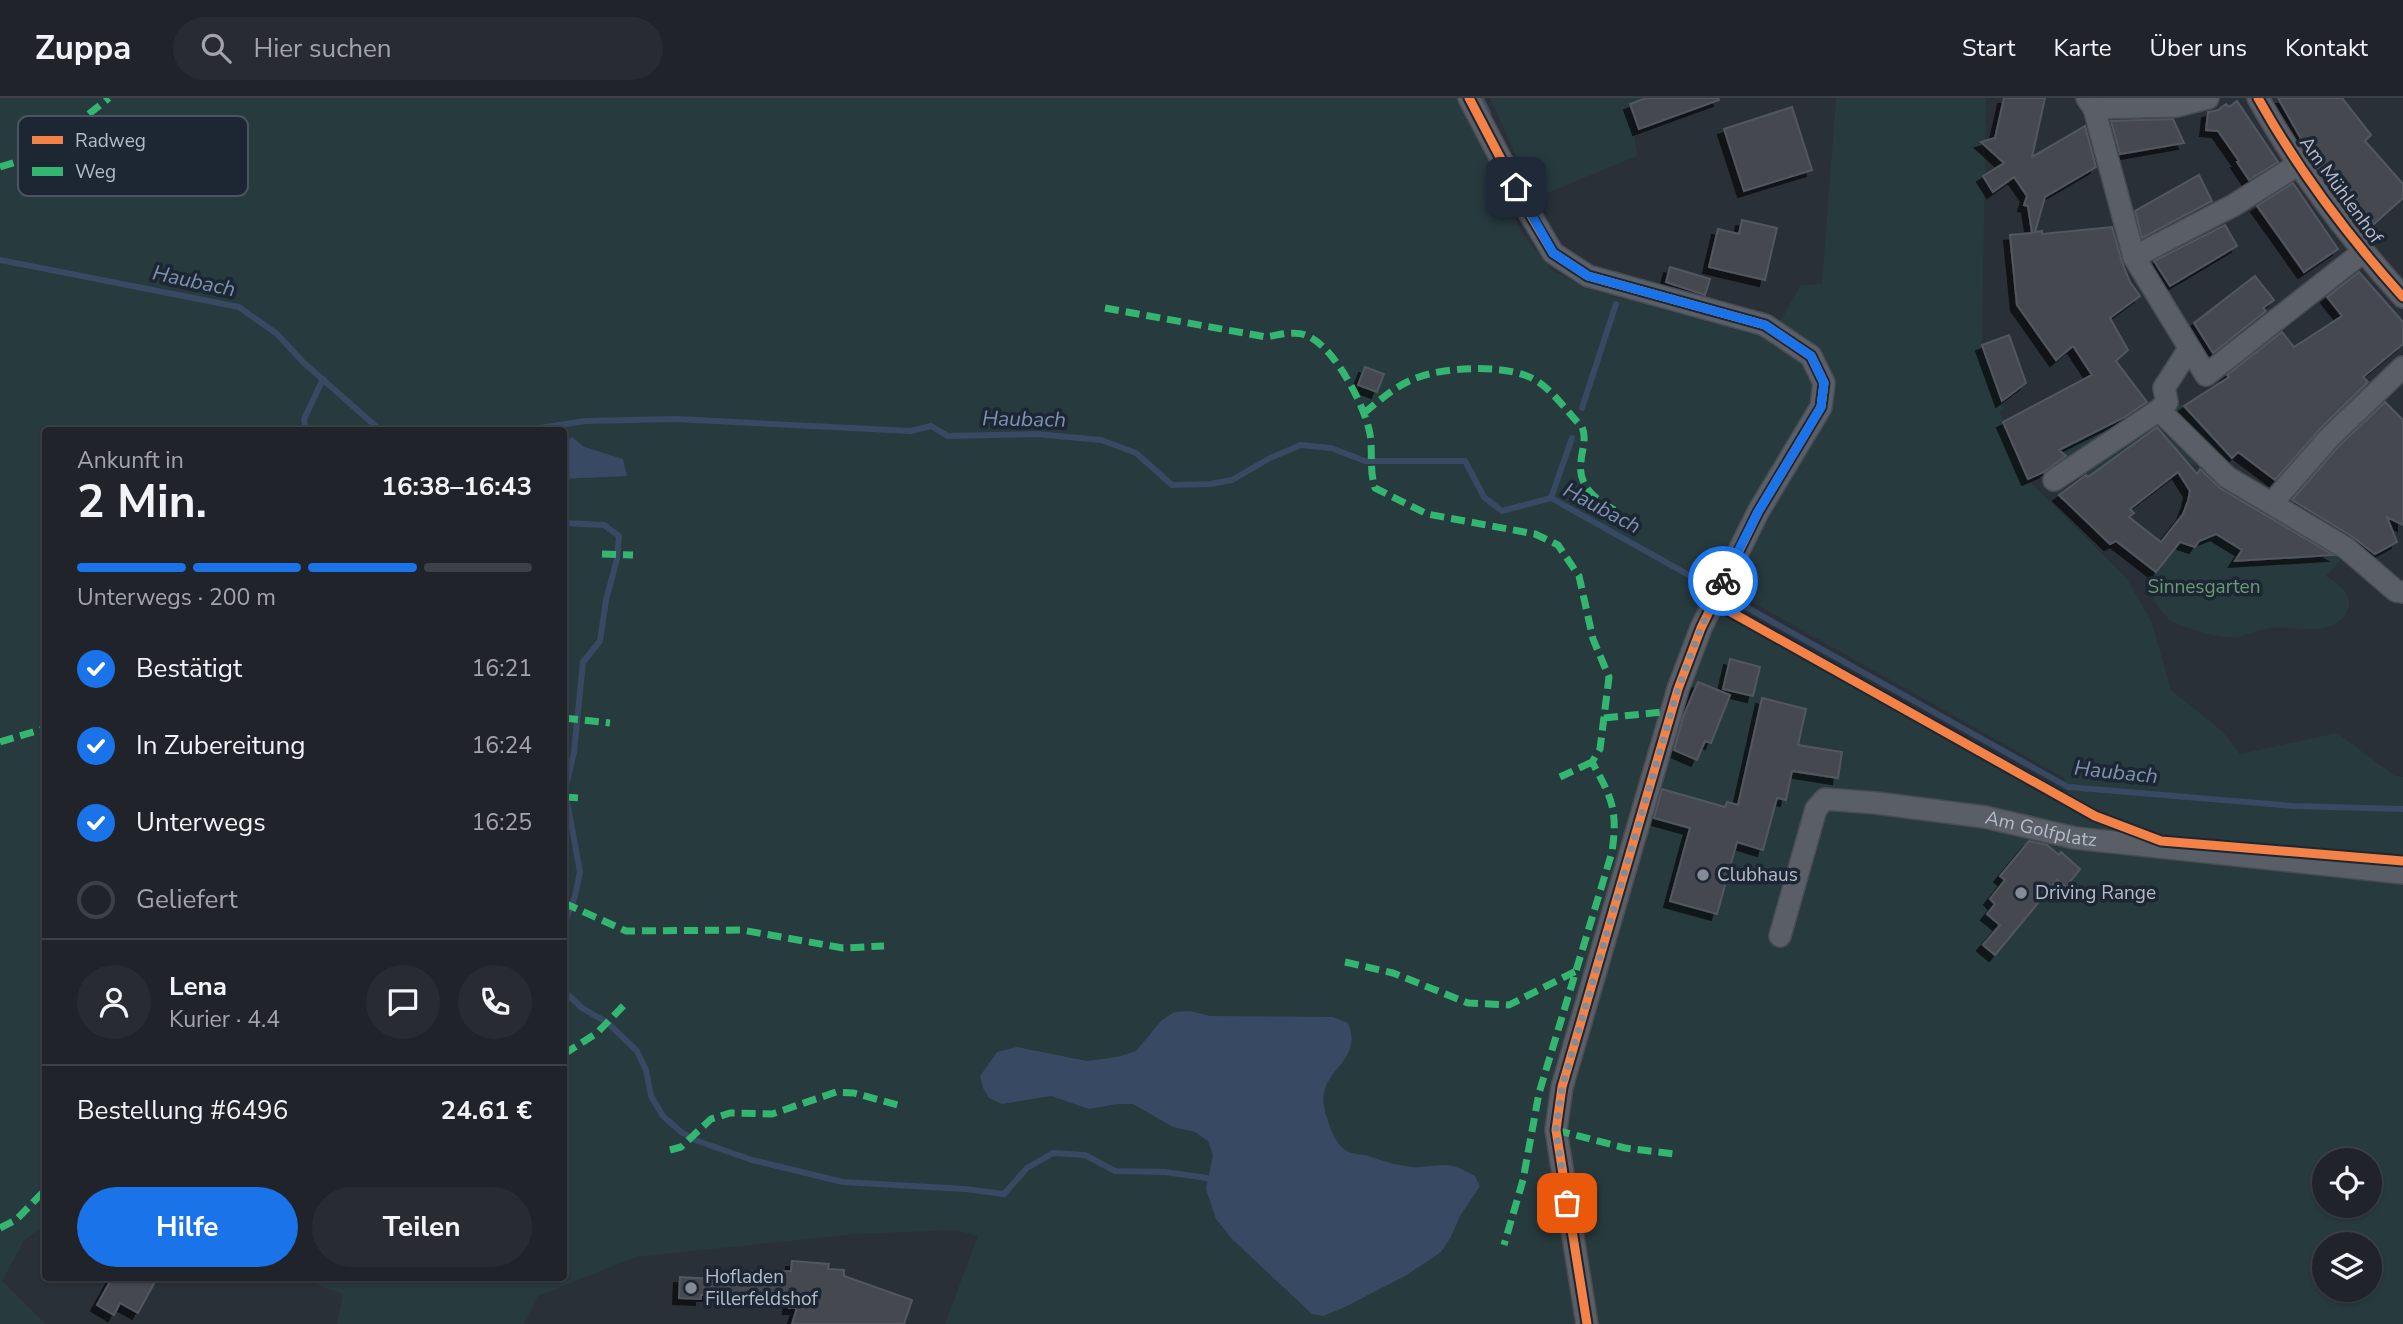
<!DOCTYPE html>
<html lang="de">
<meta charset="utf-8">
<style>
:root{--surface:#20242a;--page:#282c32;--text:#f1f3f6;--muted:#a2a4a8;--line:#3d4147;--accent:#1a73e8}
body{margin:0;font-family:"Nunito Sans",sans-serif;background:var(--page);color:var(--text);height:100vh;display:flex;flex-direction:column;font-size:26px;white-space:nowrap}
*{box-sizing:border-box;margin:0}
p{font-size:23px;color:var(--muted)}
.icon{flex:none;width:38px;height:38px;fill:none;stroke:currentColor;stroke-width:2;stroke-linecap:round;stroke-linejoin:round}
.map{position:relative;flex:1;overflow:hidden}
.panel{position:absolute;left:42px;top:329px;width:525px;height:854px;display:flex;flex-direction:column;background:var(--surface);border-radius:7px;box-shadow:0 2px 5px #0004,0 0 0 2px var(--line)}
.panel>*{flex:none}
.controls{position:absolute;left:2312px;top:1050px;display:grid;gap:14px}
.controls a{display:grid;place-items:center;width:70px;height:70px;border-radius:50%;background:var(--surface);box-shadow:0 2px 5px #0004,0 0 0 2px var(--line);font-size:35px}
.pin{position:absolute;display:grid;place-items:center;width:60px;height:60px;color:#fff;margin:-30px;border-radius:14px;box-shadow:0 4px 10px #0006}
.courier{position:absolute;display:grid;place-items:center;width:70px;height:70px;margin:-35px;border:5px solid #1a73e8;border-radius:50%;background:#fff;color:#222;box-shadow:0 2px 9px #0007}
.summary em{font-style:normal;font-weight:700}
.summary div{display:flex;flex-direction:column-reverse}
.summary{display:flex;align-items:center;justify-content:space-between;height:119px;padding:0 35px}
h1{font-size:46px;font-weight:700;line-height:52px}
.bar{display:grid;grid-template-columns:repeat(4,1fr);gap:10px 7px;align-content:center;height:84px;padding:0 35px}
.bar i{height:9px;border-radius:5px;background:var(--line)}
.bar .active{background:var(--accent)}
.bar p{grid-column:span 4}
.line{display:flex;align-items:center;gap:18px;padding:0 35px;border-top:2px solid var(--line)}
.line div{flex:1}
.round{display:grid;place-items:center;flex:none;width:74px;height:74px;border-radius:37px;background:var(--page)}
ol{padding:0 35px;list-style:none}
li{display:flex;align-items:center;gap:21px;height:77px}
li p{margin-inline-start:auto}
li .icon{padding:7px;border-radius:50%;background:var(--accent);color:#fff;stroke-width:4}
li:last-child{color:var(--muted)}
li i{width:38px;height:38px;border:4px solid var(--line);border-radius:50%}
.cta{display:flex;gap:14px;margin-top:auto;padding:14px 35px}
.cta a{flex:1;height:80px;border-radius:42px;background:var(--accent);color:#fff;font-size:28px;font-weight:700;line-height:80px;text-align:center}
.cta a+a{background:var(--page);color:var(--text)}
header{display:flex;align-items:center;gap:42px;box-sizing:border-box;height:98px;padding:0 35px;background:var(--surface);border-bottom:2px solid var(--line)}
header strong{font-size:33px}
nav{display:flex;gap:38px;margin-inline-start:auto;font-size:24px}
.search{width:490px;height:63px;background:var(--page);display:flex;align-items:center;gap:18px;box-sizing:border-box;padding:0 24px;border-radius:38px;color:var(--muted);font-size:26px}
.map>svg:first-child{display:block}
</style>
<header>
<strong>Zuppa</strong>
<div class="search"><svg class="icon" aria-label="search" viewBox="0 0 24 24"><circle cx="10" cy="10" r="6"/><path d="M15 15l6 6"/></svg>Hier suchen</div>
<nav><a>Start</a><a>Karte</a><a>Über uns</a><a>Kontakt</a></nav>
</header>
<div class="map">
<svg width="2403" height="1226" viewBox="0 0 2403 1226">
<defs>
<filter id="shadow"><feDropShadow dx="-6" dy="6" stdDeviation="0" flood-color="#0009"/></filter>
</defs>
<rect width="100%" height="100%" fill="#2a3038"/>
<!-- green -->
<path fill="#273a3e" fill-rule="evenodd" d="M 0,0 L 1460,0 L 1522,135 L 1551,171 L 1585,190 L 1770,241 L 1801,187 L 1822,186 L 1836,0 L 1986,0 L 1982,247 L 2004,310 L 2000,315 L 2027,381 L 2127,481 L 2152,525 L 2171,592 L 2223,634 L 2240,656 L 2337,635 L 2395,678 L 2403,679 L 2403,1226 L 1595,1226 L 1546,1033 L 1575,1226 L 945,1226 L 978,1138 L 955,1132 L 856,1136 L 635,1159 L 538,1198 L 524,1226 L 337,1226 L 343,1196 L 301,1180 L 564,1180 L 564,332 L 46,332 L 45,1128 L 25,1141 L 2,1183 L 45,1226 L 0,1226 ZM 1715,483 L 2064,680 L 2068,695 L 1710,496 ZM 2324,1062 L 2370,1062 L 2370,1108 L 2324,1108 ZM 2324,1146 L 2370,1146 L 2370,1192 L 2324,1192 Z
M 1490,0 L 1646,0 L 1630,6 L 1637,58 L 1535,100 Z
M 2160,302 L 2182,306 L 2232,360 L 2214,379 L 2202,369 L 2188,366 L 2168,340 L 2171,338 L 2158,320 L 2141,333 L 2145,337 L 2088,379 L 2081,373 L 2059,397 L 2038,377 L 2059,367 L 2054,354 Z
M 2211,433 L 2242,452 L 2236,463 L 2329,459 L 2340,452 L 2345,457 L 2326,478 C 2336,485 2354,496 2348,511 C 2336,542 2294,527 2270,530 C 2257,532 2243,539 2229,539 C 2217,540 2182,529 2172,523 C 2161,516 2147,496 2151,482 C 2155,469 2171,455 2179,443 L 2195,448 Z"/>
<!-- water -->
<path fill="#384963" d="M 572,339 L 584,349 L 623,361 L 627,378 L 564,381 L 564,345 Z
M 1190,913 L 1210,918 L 1333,919 L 1348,925 C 1365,967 1314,971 1325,1013 C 1329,1027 1335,1048 1349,1054 C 1354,1056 1360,1056 1365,1057 C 1381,1062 1395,1067 1412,1069 C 1423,1070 1434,1067 1445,1067 C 1455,1067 1466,1073 1475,1078 L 1480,1088 L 1460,1118 L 1451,1139 L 1441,1154 L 1405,1178 L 1343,1210 L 1323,1218 L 1312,1216 L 1232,1141 L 1216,1121 L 1206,1091 L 1213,1057 L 1208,1043 L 1195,1034 L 1173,1029 L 1133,1006 L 1117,1006 L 1089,1011 L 1051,998 L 1002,1006 L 989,1000 L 983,990 L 980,978 L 997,954 L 1017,949 L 1087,963 L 1117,959 L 1136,953 L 1161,923 L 1174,914 Z"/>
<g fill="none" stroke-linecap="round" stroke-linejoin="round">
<!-- stream -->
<path stroke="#384963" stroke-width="6" d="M 1481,0 L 1488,14
M 0,162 L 239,209 L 277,236 L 303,264 L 380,332
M 1582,310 L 1616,206
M 306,332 L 304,321 L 323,281
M 528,332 L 585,323 L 676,321 L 911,333 L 931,328 L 948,338 L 1036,336 L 1101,342 L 1136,355 L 1172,387 L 1210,386 L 1232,382 L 1270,360 L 1301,347 L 1331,350 L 1365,363 L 1465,363 L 1484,399 L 1502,413 L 1551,400 L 2068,689 L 2293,708 L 2403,711
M 1551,400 L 1572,340
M 564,425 L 604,427 L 619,438 L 617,461 L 606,502 L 600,543 L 583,564 L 574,654 L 565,692 L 580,774 L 575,798 L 564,827
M 564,893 L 582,910 L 608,925 L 637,953 L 646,972 L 651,998 L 663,1018 L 681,1034 L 695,1042 L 752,1062 L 843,1084 L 965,1091 L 1004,1096 L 1027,1070 L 1053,1055 L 1085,1057 L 1115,1073 L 1165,1074 L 1207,1080"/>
</g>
<!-- building -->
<path fill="#444950" stroke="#52575f" stroke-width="2" fill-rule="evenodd" filter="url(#shadow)" d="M 1646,0 L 1718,0 L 1719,2 L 1639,31 L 1630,6 Z
M 2004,0 L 2045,0 L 2032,59 L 2085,28 L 2096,69 L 2045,99 L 2035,134 L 2042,133 L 2042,136 L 2112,129 L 2122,164 L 2130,184 L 2140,198 L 2110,220 L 2128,252 L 2116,263 L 2147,304 L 2125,319 L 2059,352 L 2066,358 L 2044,374 L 2028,381 L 2003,324 L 2092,277 L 2073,248 L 2056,262 L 2017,207 L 2010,137 L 2032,135 L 2028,108 L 2024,107 L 2027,98 L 2014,79 L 1993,94 L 1983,78 L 2004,65 L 1981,44 L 1995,40 Z
M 2278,0 L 2342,0 L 2371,37 L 2365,43 L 2403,86 L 2403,100 L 2374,126 L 2327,74 L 2323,77 L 2317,69 Z
M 2237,3 L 2278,64 L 2249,82 L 2237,64 L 2239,63 L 2218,33 L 2206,32 L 2208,14 L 2218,12 L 2226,6 L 2229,9 Z
M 1792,9 L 1812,72 L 1744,93 L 1724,31 Z
M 2173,21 L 2184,45 L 2120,56 L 2111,23 Z
M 2199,77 L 2212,103 L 2142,140 L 2135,113 Z
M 2293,85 L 2338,151 L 2304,174 L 2257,108 Z
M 1742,122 L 1777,130 L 1765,182 L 1709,169 L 1718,131 L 1739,136 Z
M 2225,127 L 2237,148 L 2170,188 L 2154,163 Z
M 1670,169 L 1710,181 L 1705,197 L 1666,184 Z
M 2359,174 L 2403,224 L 2403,246 L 2363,279 L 2368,284 L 2320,331 L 2275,382 L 2238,354 L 2232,360 L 2184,308 L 2229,279 L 2227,277 L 2282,234 L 2294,249 L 2342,218 L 2327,199 Z
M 2255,178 L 2274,202 L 2263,210 L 2266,213 L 2213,255 L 2194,225 Z
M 2009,237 L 2026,285 L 2002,303 L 1982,247 Z
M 1365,269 L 1384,276 L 1377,294 L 1358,287 Z
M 2385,304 L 2403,322 L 2403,427 L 2387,419 L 2397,444 L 2375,456 L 2353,439 L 2292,402 L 2338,349 Z
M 2157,329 L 2197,376 L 2200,371 L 2220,390 L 2333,457 L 2235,463 L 2242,452 L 2216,436 L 2199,443 L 2195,449 L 2180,444 L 2156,474 L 2116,443 L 2110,446 L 2059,397 L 2086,377 L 2088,379 ZM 2178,374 L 2190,393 L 2188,403 L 2183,416 L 2161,444 L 2129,419 L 2134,415 L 2130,411 Z
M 1730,561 L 1760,569 L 1753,598 L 1723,591 Z
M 1698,584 L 1730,597 L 1711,645 L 1705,643 L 1697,662 L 1674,652 L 1683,619 Z
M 1762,600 L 1806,611 L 1798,647 L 1842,654 L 1838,680 L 1792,673 L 1786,702 L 1777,700 L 1763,752 L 1737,744 L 1717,816 L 1670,803 L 1690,730 L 1654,720 L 1662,691 L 1725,709 L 1727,704 L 1738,707 Z
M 2029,743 L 2047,747 L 2059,757 L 2061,754 L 2080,771 L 2066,789 L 2057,782 L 1995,857 L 1983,847 L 2000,827 L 1987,816 L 1995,806 L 1990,801 L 2005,782 L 2000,778 Z
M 792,1163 L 829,1166 L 828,1171 L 844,1172 L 844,1178 L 912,1202 L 904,1226 L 792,1226 L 797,1210 L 789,1210 L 790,1195 L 701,1197 L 701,1201 L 679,1200 L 680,1179 L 715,1181 L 715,1174 L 791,1173 Z
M 112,1180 L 157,1180 L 138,1215 L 120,1205 L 114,1217 L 97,1207 Z"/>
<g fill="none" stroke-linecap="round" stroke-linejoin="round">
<!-- minor casing -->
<g stroke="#484c53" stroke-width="24">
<g id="minor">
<path d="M 1469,0 L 1527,111 L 1553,155 L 1588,178 L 1765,227 L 1811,258 L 1824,285 L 1821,309 L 1758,414 L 1701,530 L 1678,591 L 1562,989 L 1556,1032 L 1587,1226"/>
<path d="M 2087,0 L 2094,10 L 2176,8 L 2208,0"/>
<path d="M 2258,0 C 2298,72 2348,138 2403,199"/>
<path d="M 2094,10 L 2134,159 L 2206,277 L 2363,154"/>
<path d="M 2134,159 L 2234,107 L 2299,66"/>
<path d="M 2159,312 L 2227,379 L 2346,450 L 2396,493 L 2403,494"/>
<path d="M 2054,382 L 2159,312 L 2167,304 L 2164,290 L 2189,251"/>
<path d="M 2272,405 L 2329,340 L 2403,269"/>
<path id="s1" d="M 1780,838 L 1816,711 L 1825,701 L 1876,705 L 1985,719 L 2075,740 L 2403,775"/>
</g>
</g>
<!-- minor -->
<use href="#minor" stroke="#5a5e66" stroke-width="21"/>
<!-- quiet -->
<path stroke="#33b770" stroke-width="7" stroke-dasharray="14 7" stroke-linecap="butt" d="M 0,69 L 36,58 L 109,0
M 1105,210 L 1266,239 C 1278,237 1296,232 1308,238 C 1335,250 1365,308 1370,336 C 1373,354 1369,371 1375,390 L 1427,416 L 1535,436 L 1558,447 L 1579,478 L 1593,541 L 1609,579 L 1600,651 L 1592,664 C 1612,700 1618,712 1612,754 L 1539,995 L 1523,1082 L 1504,1147
M 1364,315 C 1381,301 1398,286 1419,279 C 1446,269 1500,267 1527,278 C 1549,286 1566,313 1582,329 C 1587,341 1582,351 1581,363 C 1577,389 1597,403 1618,414
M 602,456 L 633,457
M 564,620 L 610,625
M 1604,620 L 1672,613
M 0,644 L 46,630
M 1560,679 L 1592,664
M 564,699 L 580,700
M 564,805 L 626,833 L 742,832 L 843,850 L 884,848
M 1345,864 L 1393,875 L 1468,905 L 1509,907 L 1576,873
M 564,956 L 597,935 L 627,904
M 1556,1032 L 1625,1050 L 1674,1056
M 670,1052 L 681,1049 L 711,1021 L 730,1015 L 772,1016 L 836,994 L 854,995 L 901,1008
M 0,1130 L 16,1122 L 46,1091"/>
<!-- cycleway casing -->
<g stroke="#1d2633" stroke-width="13">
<path id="cycleway" d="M 1469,0 L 1527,111 L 1553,155 L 1588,178 L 1765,227 L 1811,258 L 1824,285 L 1821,309 L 1758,414 L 1701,530 L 1678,591 L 1562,989 L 1556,1032 L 1587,1226
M 2258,0 C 2298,72 2348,138 2403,199
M 1713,504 L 2095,718 L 2161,743 L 2403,763"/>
</g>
<!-- cycleway -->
<use href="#cycleway" stroke="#f48246" stroke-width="9"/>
</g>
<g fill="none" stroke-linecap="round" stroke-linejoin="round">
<!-- done -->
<path stroke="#848b96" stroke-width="7" stroke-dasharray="0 12.6" d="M 1567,1105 L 1556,1032 L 1562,989 L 1678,591 L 1701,530 L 1723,483"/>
<!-- route -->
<path stroke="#1a73e8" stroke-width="9" d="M 1516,89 L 1553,155 L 1588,178 L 1765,227 L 1811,258 L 1824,285 L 1821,309 L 1758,414 L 1723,483"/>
</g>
<!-- markers -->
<g fill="#848b96" stroke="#1d2633" stroke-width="2.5">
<circle cx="1703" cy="777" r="7"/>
<circle cx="2021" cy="795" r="7"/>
<circle cx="691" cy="1190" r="7"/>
</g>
<g text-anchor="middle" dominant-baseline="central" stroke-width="7" stroke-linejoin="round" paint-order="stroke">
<!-- street labels -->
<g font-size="19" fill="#b4bcc9" stroke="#1d2633">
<text transform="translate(2341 92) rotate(54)">Am Mühlenhof</text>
<text stroke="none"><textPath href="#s1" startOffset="364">Am Golfplatz</textPath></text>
</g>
<!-- park labels -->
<g font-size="19" fill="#6b9a76" stroke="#1d2633">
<text x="2204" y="489">Sinnesgarten</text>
</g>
<!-- poi labels -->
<g font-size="19" fill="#b4bcc9" stroke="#1d2633" text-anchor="start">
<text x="1717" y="777">Clubhaus</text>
<text x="2035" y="795">Driving Range</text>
<text x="705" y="1179">Hofladen<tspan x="705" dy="22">Fillerfeldshof</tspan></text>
</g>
<!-- water labels -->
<g font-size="21" font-style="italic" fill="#7c92b1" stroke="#1d2633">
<text transform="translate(194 183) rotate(12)">Haubach</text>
<text transform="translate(1024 321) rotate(1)">Haubach</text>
<text transform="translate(1602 410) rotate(28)">Haubach</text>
<text transform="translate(2116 674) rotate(6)">Haubach</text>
</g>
</g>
<!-- legend -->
<rect x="18" y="18" width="230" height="80" rx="10" fill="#1d2633" stroke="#4a5360" stroke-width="2"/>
<rect x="32" y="38" width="31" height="8" fill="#f48246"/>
<rect x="32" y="69" width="31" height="9" fill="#33b770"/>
<g font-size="19" fill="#b4bcc9">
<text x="75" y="49">Radweg</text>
<text x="75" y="80">Weg</text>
</g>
</svg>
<div class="controls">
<a><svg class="icon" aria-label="locate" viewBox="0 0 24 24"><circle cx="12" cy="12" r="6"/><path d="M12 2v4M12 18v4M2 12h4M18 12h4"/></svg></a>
<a><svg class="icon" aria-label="layers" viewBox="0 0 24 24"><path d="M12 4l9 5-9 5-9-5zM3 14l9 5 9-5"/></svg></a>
</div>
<div class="pin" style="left:1567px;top:1105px;background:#ea580c"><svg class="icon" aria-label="bag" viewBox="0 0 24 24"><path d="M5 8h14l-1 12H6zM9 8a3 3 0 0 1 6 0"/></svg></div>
<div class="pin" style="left:1516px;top:89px;background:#1f2937"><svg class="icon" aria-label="home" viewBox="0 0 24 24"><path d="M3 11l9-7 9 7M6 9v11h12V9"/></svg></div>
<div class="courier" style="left:1723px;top:483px"><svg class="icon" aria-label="bike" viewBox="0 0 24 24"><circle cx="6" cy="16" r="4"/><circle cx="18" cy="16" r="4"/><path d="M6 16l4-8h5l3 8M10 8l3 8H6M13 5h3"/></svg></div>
<section class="panel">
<div class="summary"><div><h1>2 Min.</h1><p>Ankunft in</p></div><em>16:38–16:43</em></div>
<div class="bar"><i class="active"></i><i class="active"></i><i class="active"></i><i></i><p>Unterwegs · 200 m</p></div>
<ol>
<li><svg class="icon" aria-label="check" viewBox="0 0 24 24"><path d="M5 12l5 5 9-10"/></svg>Bestätigt<p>16:21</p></li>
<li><svg class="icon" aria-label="check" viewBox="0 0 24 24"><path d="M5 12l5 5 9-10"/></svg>In Zubereitung<p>16:24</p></li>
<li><svg class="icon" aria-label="check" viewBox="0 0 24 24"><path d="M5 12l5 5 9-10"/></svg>Unterwegs<p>16:25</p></li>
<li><i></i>Geliefert</li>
</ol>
<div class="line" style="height:126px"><a class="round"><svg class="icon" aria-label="person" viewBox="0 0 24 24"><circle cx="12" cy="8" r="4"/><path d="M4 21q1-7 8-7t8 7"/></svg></a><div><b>Lena</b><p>Kurier · 4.4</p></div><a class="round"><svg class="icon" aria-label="chat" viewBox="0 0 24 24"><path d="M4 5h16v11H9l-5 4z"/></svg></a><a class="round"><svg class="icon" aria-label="phone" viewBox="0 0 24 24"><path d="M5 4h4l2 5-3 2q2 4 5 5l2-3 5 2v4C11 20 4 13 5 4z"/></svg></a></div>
<div class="line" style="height:91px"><div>Bestellung #6496</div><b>24.61 €</b></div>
<div class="cta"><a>Hilfe</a><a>Teilen</a></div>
</section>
</div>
